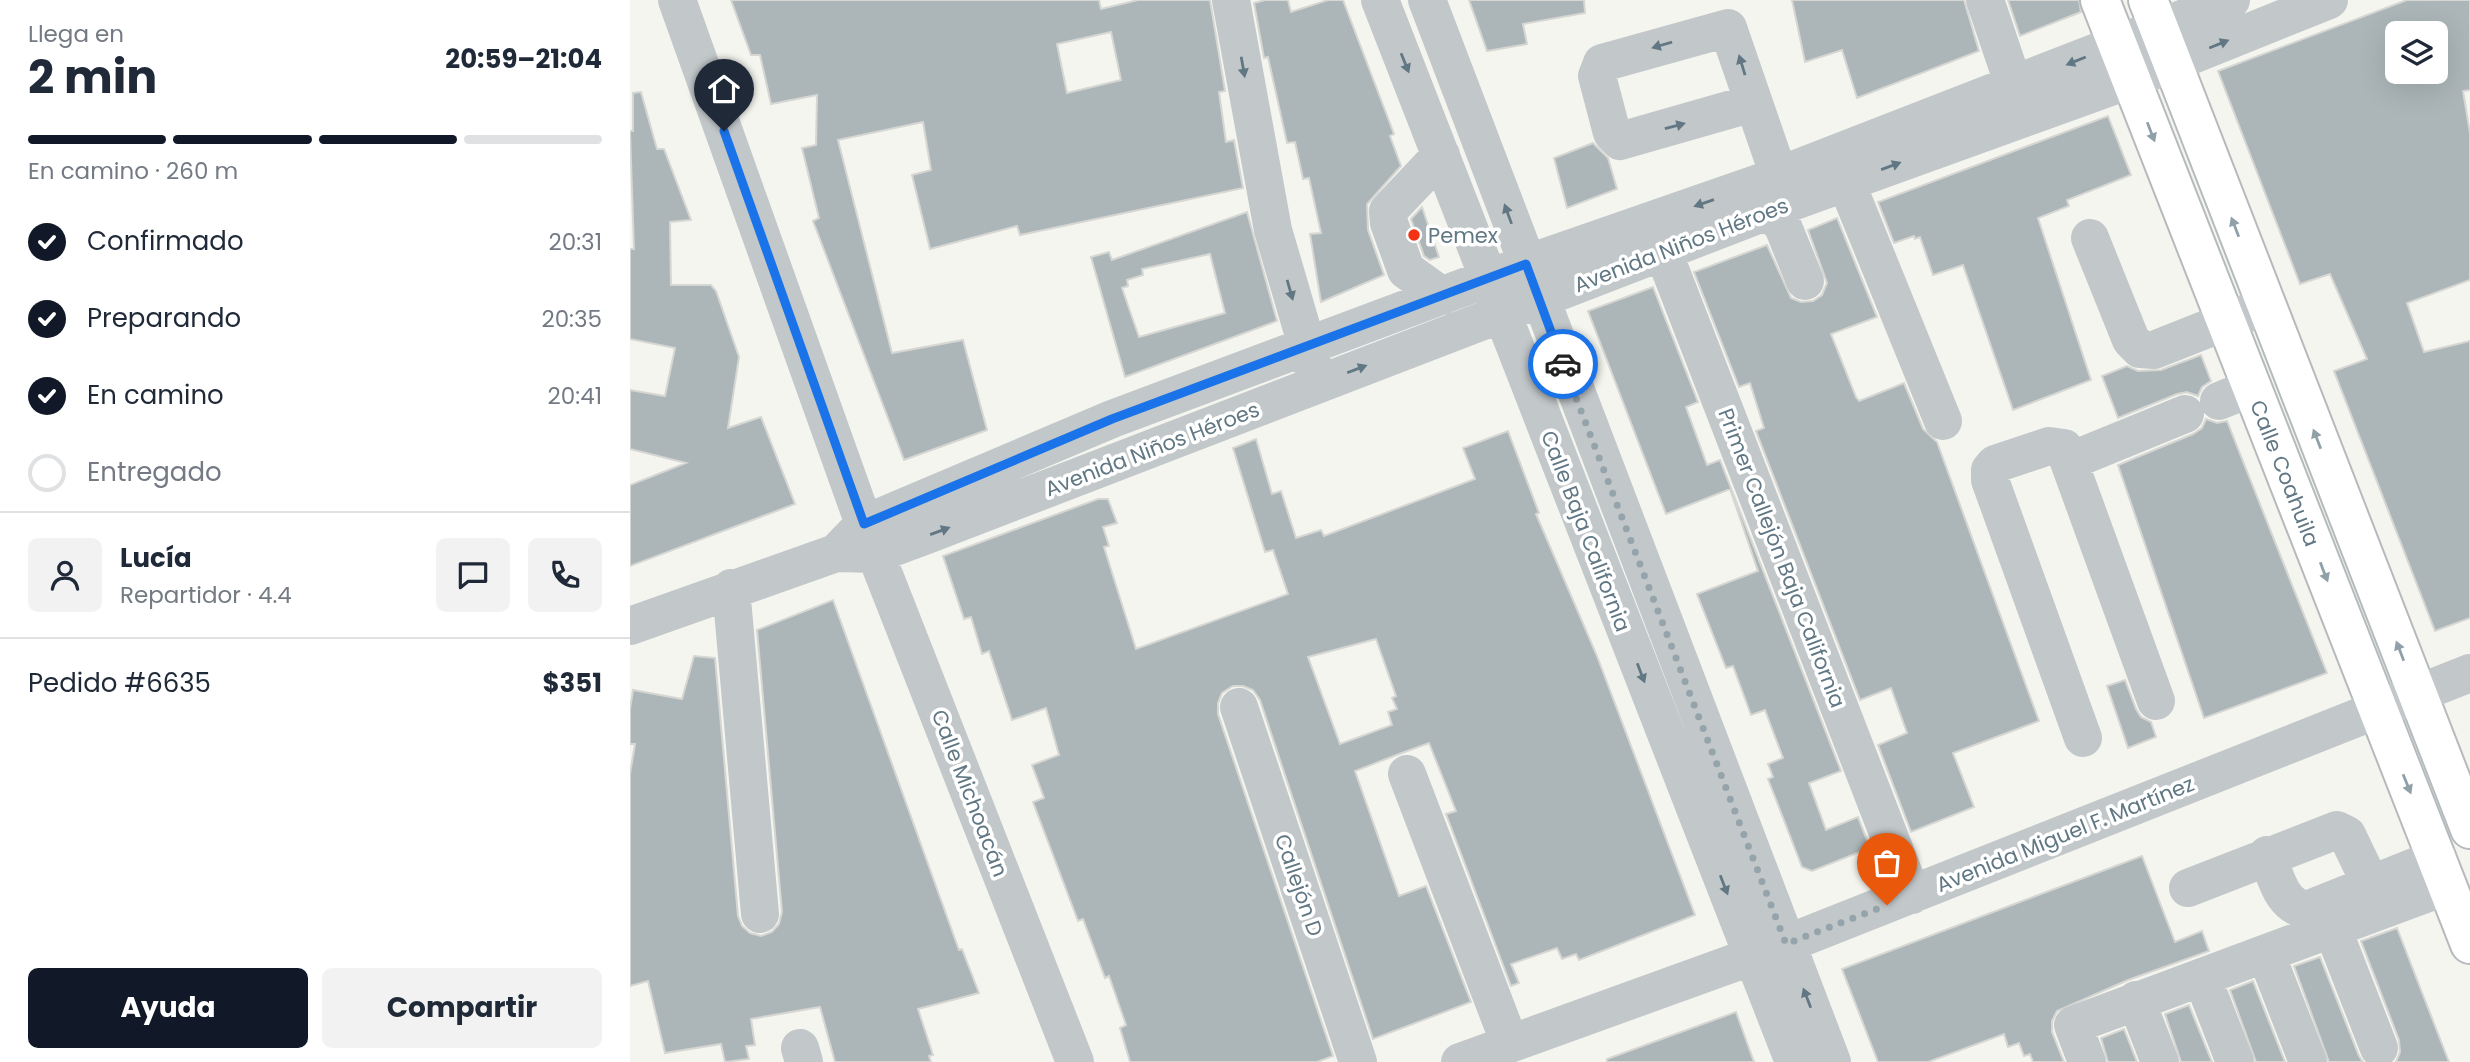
<!DOCTYPE html>
<html lang="es">
<meta charset="utf-8">
<style>
:root{--surface:#fff;--page:#f2f2f3;--text:#1f2937;--muted:#747a83;--line:#e0e1e3;--accent:#111827}
body{margin:0;font-family:Poppins,sans-serif;background:var(--page);color:var(--text);height:100vh;display:flex;flex-direction:column;font-size:26px;white-space:nowrap}
*{box-sizing:border-box;margin:0}
p{font-size:23px;color:var(--muted)}
.icon{flex:none;width:38px;height:38px;fill:none;stroke:currentColor;stroke-width:2;stroke-linecap:round;stroke-linejoin:round}
.map{position:relative;flex:1;overflow:hidden}
.details{display:flex;flex-direction:column;background:var(--surface);width:630px}
.details>*{flex:none}
.buttons{position:absolute;left:1755px;top:21px;display:grid;gap:14px}
.buttons a{display:grid;place-items:center;width:63px;height:63px;border-radius:10px;background:var(--surface);box-shadow:0 7px 28px #0002;font-size:35px}
.pin{position:absolute;display:grid;place-items:center;width:60px;height:60px;color:#fff;margin:-72px -30px;border-radius:50% 50% 50% 0;rotate:-45deg;box-shadow:0 0 7px #0007}
.pin .icon{rotate:45deg}
.courier{position:absolute;display:grid;place-items:center;width:70px;height:70px;margin:-35px;border:5px solid #1a73e8;border-radius:50%;background:#fff;color:#222;box-shadow:0 2px 9px #0007}
.summary em{font-style:normal;font-weight:700}
.summary div{display:flex;flex-direction:column-reverse}
.summary{display:flex;align-items:center;justify-content:space-between;height:119px;padding:0 28px}
h1{font-size:46px;font-weight:700;line-height:52px}
.bar{display:grid;grid-template-columns:repeat(4,1fr);gap:10px 7px;align-content:center;height:84px;padding:0 28px}
.bar i{height:9px;border-radius:5px;background:var(--line)}
.bar .active{background:var(--accent)}
.bar p{grid-column:span 4}
.line{display:flex;align-items:center;gap:18px;padding:0 28px;border-top:2px solid var(--line)}
.line div{flex:1}
.round{display:grid;place-items:center;flex:none;width:74px;height:74px;border-radius:10px;background:var(--page)}
ol{padding:0 28px;list-style:none}
li{display:flex;align-items:center;gap:21px;height:77px}
li p{margin-inline-start:auto}
li .icon{padding:7px;border-radius:50%;background:var(--accent);color:#fff;stroke-width:4}
li:last-child{color:var(--muted)}
li i{width:38px;height:38px;border:4px solid var(--line);border-radius:50%}
.action{display:flex;gap:14px;margin-top:auto;padding:14px 28px}
.action a{flex:1;height:80px;border-radius:10px;background:var(--accent);color:#fff;font-size:28px;font-weight:700;line-height:80px;text-align:center}
.action a+a{background:var(--page);color:var(--text)}
main{display:flex;flex:1;min-height:0}
.map>svg:first-child{display:block}
</style>
<main>
<section class="details">
<div class="summary"><div><h1>2 min</h1><p>Llega en</p></div><em>20:59–21:04</em></div>
<div class="bar"><i class="active"></i><i class="active"></i><i class="active"></i><i></i><p>En camino · 260 m</p></div>
<ol>
<li><svg class="icon" aria-label="check" viewBox="0 0 24 24"><path d="M5 12l5 5 9-10"/></svg>Confirmado<p>20:31</p></li>
<li><svg class="icon" aria-label="check" viewBox="0 0 24 24"><path d="M5 12l5 5 9-10"/></svg>Preparando<p>20:35</p></li>
<li><svg class="icon" aria-label="check" viewBox="0 0 24 24"><path d="M5 12l5 5 9-10"/></svg>En camino<p>20:41</p></li>
<li><i></i>Entregado</li>
</ol>
<div class="line" style="height:126px"><a class="round"><svg class="icon" aria-label="person" viewBox="0 0 24 24"><circle cx="12" cy="8" r="4"/><path d="M4 21q1-7 8-7t8 7"/></svg></a><div><b>Lucía</b><p>Repartidor · 4.4</p></div><a class="round"><svg class="icon" aria-label="chat" viewBox="0 0 24 24"><path d="M4 5h16v11H9l-5 4z"/></svg></a><a class="round"><svg class="icon" aria-label="phone" viewBox="0 0 24 24"><path d="M5 4h4l2 5-3 2q2 4 5 5l2-3 5 2v4C11 20 4 13 5 4z"/></svg></a></div>
<div class="line" style="height:91px"><div>Pedido #6635</div><b>$351</b></div>
<div class="action"><a>Ayuda</a><a>Compartir</a></div>
</section>
<div class="map">
<svg width="1840" height="1062" viewBox="0 0 1840 1062">
<rect width="100%" height="100%" fill="#f5f5f0"/>
<!-- building -->
<path fill="#acb6b9" stroke="#d6d6d3" stroke-width="2" fill-rule="evenodd" d="M 101,0 L 469,0 L 471,9 L 508,0 L 580,0 L 595,91 L 589,92 L 596,142 L 604,140 L 613,188 L 390,235 L 387,226 L 300,249 L 282,175 L 301,170 L 293,122 L 208,140 L 262,353 L 333,340 L 357,430 L 274,460 L 183,221 L 189,218 L 172,148 L 186,145 L 187,95 L 141,104 L 130,55 L 121,55 ZM 481,32 L 491,80 L 437,93 L 427,44 Z
M 635,0 L 658,0 L 661,12 L 698,0 L 713,0 L 764,134 L 760,136 L 771,166 L 737,204 L 738,230 L 754,275 L 691,302 L 680,234 L 691,233 L 679,178 L 673,179 L 665,142 L 657,143 L 638,57 L 634,58 L 624,3 Z
M 839,0 L 954,0 L 955,13 L 893,24 L 897,44 L 857,51 Z
M 1162,0 L 1334,0 L 1349,51 L 1227,98 L 1212,50 L 1175,62 Z
M 1378,0 L 1449,0 L 1451,12 L 1390,36 Z
M 1777,0 L 1840,0 L 1840,90 L 1833,91 L 1840,133 L 1840,280 L 1777,303 L 1794,352 L 1840,341 L 1840,618 L 1805,631 L 1704,371 L 1737,359 L 1700,274 L 1670,284 L 1588,71 ZM 1768,33 L 1806,33 L 1806,72 L 1768,72 Z
M 11,92 L 27,149 L 34,149 L 61,220 L 40,222 L 41,285 L 81,285 L 86,291 L 109,357 L 98,428 L 131,417 L 165,504 L 0,566 L 0,485 L 56,463 L 0,449 L 0,390 L 35,396 L 45,348 L 0,339 L 0,249 L 4,249 L 0,131 L 3,131 L 3,93 Z
M 1478,116 L 1501,175 L 1437,200 L 1439,206 L 1408,218 L 1461,380 L 1383,410 L 1333,265 L 1303,275 L 1290,237 L 1285,239 L 1284,236 L 1264,243 L 1248,202 Z
M 963,143 L 978,158 L 987,189 L 937,208 L 924,158 Z
M 792,207 L 809,257 L 800,260 L 794,256 L 781,219 Z
M 617,212 L 647,321 L 495,377 L 461,257 L 479,252 L 482,260 ZM 580,254 L 595,313 L 509,337 L 492,288 L 498,286 L 497,280 L 513,275 L 512,269 Z
M 1207,218 L 1247,317 L 1201,334 L 1226,397 L 1229,401 L 1274,383 L 1293,429 L 1307,442 L 1409,721 L 1323,753 L 1344,807 L 1281,832 L 1248,745 L 1277,733 L 1261,688 L 1230,700 L 1126,431 L 1134,428 L 1120,383 L 1109,387 L 1064,272 L 1137,245 L 1161,298 L 1171,302 L 1183,301 L 1192,295 L 1197,283 L 1178,230 Z
M 1023,287 L 1068,402 L 1056,407 L 1077,465 L 1090,460 L 1211,771 L 1179,783 L 1196,830 L 1228,817 L 1240,848 L 1182,871 L 1172,867 L 1138,779 L 1143,777 L 1138,764 L 1153,758 L 1135,710 L 1121,715 L 1103,666 L 1096,668 L 1067,594 L 1128,571 L 1100,489 L 1036,514 L 958,311 Z
M 1571,355 L 1581,381 L 1572,387 L 1568,396 L 1557,392 L 1547,394 L 1488,418 L 1472,376 L 1497,366 L 1508,371 L 1531,370 Z
M 1576,419 L 1587,423 L 1597,421 L 1697,673 L 1574,718 L 1488,465 L 1563,434 L 1572,428 Z
M 878,431 L 909,513 L 906,514 L 967,656 L 1065,915 L 949,960 L 946,954 L 932,959 L 927,948 L 881,964 L 889,983 L 881,986 L 816,814 L 826,811 L 799,743 L 769,754 L 725,771 L 769,896 L 796,886 L 841,1002 L 743,1039 L 630,700 L 623,690 L 613,686 L 603,686 L 592,693 L 588,703 L 588,714 L 703,1056 L 687,1062 L 500,1062 L 490,1028 L 496,1025 L 479,976 L 475,978 L 453,919 L 448,921 L 403,802 L 414,798 L 402,765 L 429,755 L 416,708 L 382,720 L 359,651 L 352,654 L 341,617 L 334,619 L 313,556 L 468,499 L 478,499 L 487,523 L 473,527 L 479,546 L 474,547 L 506,649 L 658,594 L 643,550 L 635,552 L 603,448 L 626,439 L 642,494 L 651,491 L 666,538 L 691,530 L 694,536 L 845,479 L 833,448 ZM 746,639 L 766,696 L 762,698 L 767,709 L 758,712 L 762,725 L 710,744 L 678,657 Z
M 203,600 L 329,950 L 332,949 L 349,993 L 288,1009 L 303,1055 L 299,1056 L 301,1062 L 205,1062 L 190,1007 L 121,1019 L 125,1045 L 116,1046 L 119,1059 L 95,1062 L 91,1044 L 35,1053 L 18,981 L 0,986 L 0,774 L 5,744 L 0,744 L 0,709 L 3,690 L 52,699 L 64,656 L 85,658 L 108,916 L 112,926 L 120,933 L 131,936 L 142,932 L 149,924 L 152,912 L 127,630 Z
M 1495,680 L 1506,709 L 1511,717 L 1521,722 L 1526,737 L 1498,748 L 1477,686 Z
M 1512,856 L 1545,942 L 1572,931 L 1579,951 L 1498,980 L 1427,1011 L 1422,1021 L 1422,1032 L 1434,1062 L 1403,1062 L 1400,1054 L 1394,1056 L 1389,1043 L 1378,1047 L 1374,1034 L 1298,1062 L 1248,1062 L 1212,969 Z
M 1767,928 L 1819,1062 L 1766,1062 L 1770,1052 L 1769,1040 L 1731,941 Z
M 1690,957 L 1729,1056 L 1733,1062 L 1699,1062 L 1664,966 Z
M 1623,981 L 1655,1062 L 1626,1062 L 1600,990 Z
M 1559,1005 L 1582,1062 L 1551,1062 L 1535,1014 Z
M 1106,1012 L 1124,1062 L 977,1062 L 977,1059 Z
M 1494,1029 L 1507,1062 L 1478,1062 L 1471,1038 Z"/>
<g fill="none" stroke-linecap="round" stroke-linejoin="round">
<!-- major casing -->
<g stroke="#b5babd" stroke-width="42">
<g id="major">
<path id="s1" d="M 1470,0 L 1840,944"/>
<path d="M 1518,0 L 1840,829"/>
</g>
</g>
<!-- minor -->
<path stroke="#c2c7c9" stroke-width="38" d="M 47,0 L 234,524 L 445,1062
M 601,0 L 643,230 L 684,370
M 750,0 L 1164,1062
M 797,0 L 1202,1062
M 1355,0 L 1384,86
M 1123,103 L 990,141 L 982,133 L 967,76 L 972,63 L 1098,28 L 1157,199
M 811,155 L 758,211 L 759,223 L 776,270 L 812,296
M 1216,182 L 1313,421
M 1129,192 L 1137,212 L 1152,224 L 1175,281
M 1024,228 L 1282,895
M 1460,238 L 1501,340 L 1510,349 L 1524,350 L 1635,306
M 1589,401 L 1621,388
M 1440,461 L 1555,414
M 206,553 L 234,524 L 482,419 L 896,264 L 1132,182 L 1601,0
M 101,588 L 130,914
M 0,626 L 206,553 L 246,554 L 297,535 L 1159,203 L 1500,80 L 1699,0
M 609,707 L 728,1062
M 1453,738 L 1360,480 L 1360,470 L 1365,464 L 1419,446 L 1434,448 L 1526,701
M 777,774 L 880,1044
M 1637,855 C 1646,877 1651,906 1677,910 L 1807,858
M 1558,888 L 1707,830 L 1717,835 L 1741,885
M 1703,930 L 1749,1048
M 1636,954 L 1678,1062
M 1572,977 L 1605,1062
M 1506,1000 L 1530,1062
M 170,1048 L 174,1062
M 830,1062 L 1156,944 L 1840,673
M 1457,1062 L 1443,1025 L 1817,886"/>
<!-- major -->
<use href="#major" stroke="#fff" stroke-width="38"/>
</g>
<!-- one-way arrows -->
<defs><path id="oneway-solid" d="M-6-.8H1V-3.2L6.5 0L1 3.2V.8H-6Z" transform="scale(1.75)"/></defs>
<g fill="#617884">
<use href="#oneway-solid" transform="translate(1589 44) rotate(-22)"/>
<use href="#oneway-solid" transform="translate(1032 45) rotate(164)"/>
<use href="#oneway-solid" transform="translate(1446 61) rotate(158)"/>
<use href="#oneway-solid" transform="translate(775 63) rotate(68)"/>
<use href="#oneway-solid" transform="translate(1112 65) rotate(-107)"/>
<use href="#oneway-solid" transform="translate(613 67) rotate(80)"/>
<use href="#oneway-solid" transform="translate(1045 126) rotate(-15)"/>
<use href="#oneway-solid" transform="translate(1261 166) rotate(-20)"/>
<use href="#oneway-solid" transform="translate(1074 203) rotate(161)"/>
<use href="#oneway-solid" transform="translate(878 214) rotate(-110)"/>
<use href="#oneway-solid" transform="translate(660 290) rotate(74)"/>
<use href="#oneway-solid" transform="translate(727 369) rotate(-21)"/>
<use href="#oneway-solid" transform="translate(310 531) rotate(-20)"/>
<use href="#oneway-solid" transform="translate(1011 673) rotate(69)"/>
<use href="#oneway-solid" transform="translate(1094 885) rotate(69)"/>
<use href="#oneway-solid" transform="translate(1177 998) rotate(-111)"/>
</g>
<g fill="#90a0a9">
<use href="#oneway-solid" transform="translate(1521 132) rotate(69)"/>
<use href="#oneway-solid" transform="translate(1605 227) rotate(-111)"/>
<use href="#oneway-solid" transform="translate(1687 439) rotate(-111)"/>
<use href="#oneway-solid" transform="translate(1694 572) rotate(69)"/>
<use href="#oneway-solid" transform="translate(1770 651) rotate(-111)"/>
<use href="#oneway-solid" transform="translate(1777 784) rotate(68)"/>
</g>
<g fill="none" stroke-linecap="round" stroke-linejoin="round">
<!-- done -->
<path stroke="#95a4aa" stroke-width="7" stroke-dasharray="0 12.6" d="M 933,364 L 1156,944 L 1257,905"/>
<!-- route -->
<path stroke="#1a73e8" stroke-width="9" d="M 94,131 L 234,524 L 482,419 L 896,264 L 933,364"/>
</g>
<!-- markers -->
<circle fill="#f13314" stroke="#fff" stroke-width="2.5" cx="784" cy="235" r="7"/>
<g text-anchor="middle" dominant-baseline="central" stroke-width="7" stroke-linejoin="round" paint-order="stroke">
<!-- poi labels -->
<g font-size="21" fill="#617884" stroke="#fff" text-anchor="start">
<text x="798" y="235">Pemex</text>
</g>
<!-- street labels -->
<g font-size="21" fill="#617884" stroke="#fff">
<text transform="translate(1051 245) rotate(-21)">Avenida Niños Héroes</text>
<text transform="translate(522 449) rotate(-21)">Avenida Niños Héroes</text>
<text stroke="none"><textPath href="#s1" startOffset="508">Calle Coahuila</textPath></text>
<text transform="translate(956 531) rotate(69)">Calle Baja California</text>
<text transform="translate(1152 558) rotate(69)">Primer Callejón Baja California</text>
<text transform="translate(340 793) rotate(69)">Calle Michoacán</text>
<text transform="translate(1435 834) rotate(-22)">Avenida Miguel F. Martínez</text>
<text transform="translate(669 885) rotate(71)">Callejón D</text>
</g>
</g>
</svg>
<div class="buttons">
<a><svg class="icon" aria-label="layers" viewBox="0 0 24 24"><path d="M12 4l9 5-9 5-9-5zM3 14l9 5 9-5"/></svg></a>
</div>
<div class="pin" style="left:1257px;top:905px;background:#ea580c"><svg class="icon" aria-label="bag" viewBox="0 0 24 24"><path d="M5 8h14l-1 12H6zM9 8a3 3 0 0 1 6 0"/></svg></div>
<div class="pin" style="left:94px;top:131px;background:#1f2937"><svg class="icon" aria-label="home" viewBox="0 0 24 24"><path d="M3 11l9-7 9 7M6 9v11h12V9"/></svg></div>
<div class="courier" style="left:933px;top:364px"><svg class="icon" aria-label="car" viewBox="0 0 24 24"><path d="M5 17H2v-5l4-1 3-4h7l3 4 3 1v5h-3M9 17h6M6 11h13"/><circle cx="7" cy="17" r="2"/><circle cx="17" cy="17" r="2"/></svg></div>
</div>
</main>
